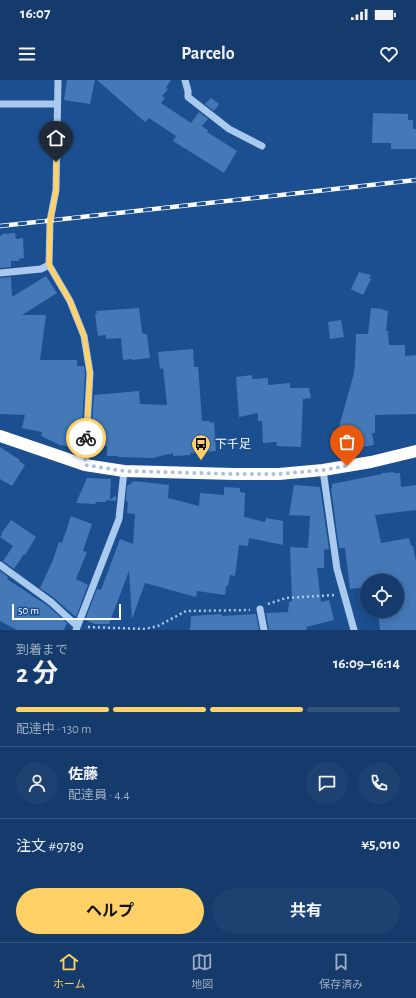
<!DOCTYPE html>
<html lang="ja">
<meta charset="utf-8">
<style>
:root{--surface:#143b6b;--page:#1d4271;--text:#f1f3f6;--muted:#9dadc1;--line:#33557e;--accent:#ffd166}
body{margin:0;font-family:"Alegreya Sans","Noto Sans JP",sans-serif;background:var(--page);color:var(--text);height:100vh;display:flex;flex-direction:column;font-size:15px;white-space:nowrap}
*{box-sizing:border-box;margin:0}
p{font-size:13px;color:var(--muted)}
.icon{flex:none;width:22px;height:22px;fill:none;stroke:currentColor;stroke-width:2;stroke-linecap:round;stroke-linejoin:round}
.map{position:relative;height:550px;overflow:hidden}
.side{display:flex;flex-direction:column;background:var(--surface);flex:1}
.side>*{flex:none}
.buttons{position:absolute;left:360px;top:494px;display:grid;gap:8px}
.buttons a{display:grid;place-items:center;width:44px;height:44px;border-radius:50%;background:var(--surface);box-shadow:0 2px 10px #0003,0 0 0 1px var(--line);font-size:20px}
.scale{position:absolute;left:12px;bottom:10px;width:109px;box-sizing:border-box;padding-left:4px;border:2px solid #fff;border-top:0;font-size:11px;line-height:14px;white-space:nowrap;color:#fff;-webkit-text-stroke:3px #1b4f8f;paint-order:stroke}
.pin{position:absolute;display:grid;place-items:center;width:34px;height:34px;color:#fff;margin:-41px -17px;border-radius:50% 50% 50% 0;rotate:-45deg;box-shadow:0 0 4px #0007}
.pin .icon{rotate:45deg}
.courier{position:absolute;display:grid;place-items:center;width:40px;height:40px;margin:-20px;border:3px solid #ffd166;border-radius:50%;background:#fff;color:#222;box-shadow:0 1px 5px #0007}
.head em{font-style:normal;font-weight:700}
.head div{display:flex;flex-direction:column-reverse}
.head{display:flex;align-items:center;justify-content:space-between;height:68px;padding:0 16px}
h1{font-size:26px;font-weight:700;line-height:30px}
.bar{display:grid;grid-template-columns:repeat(4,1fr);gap:6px 4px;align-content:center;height:48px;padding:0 16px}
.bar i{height:5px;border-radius:3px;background:var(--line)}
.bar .on{background:var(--accent)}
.bar p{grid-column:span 4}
.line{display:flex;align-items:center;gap:10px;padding:0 16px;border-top:1px solid var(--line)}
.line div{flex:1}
.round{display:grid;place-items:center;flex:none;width:42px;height:42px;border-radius:21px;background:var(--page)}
.primary-button{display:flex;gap:8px;margin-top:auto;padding:8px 16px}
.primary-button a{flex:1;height:46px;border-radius:24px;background:var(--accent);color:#111;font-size:16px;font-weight:700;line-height:46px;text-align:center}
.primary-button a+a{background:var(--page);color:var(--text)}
.status{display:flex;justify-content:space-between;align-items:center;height:28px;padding:0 20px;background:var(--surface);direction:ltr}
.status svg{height:11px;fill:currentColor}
header{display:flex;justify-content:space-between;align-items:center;height:52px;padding:0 16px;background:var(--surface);font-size:18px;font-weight:700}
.dock{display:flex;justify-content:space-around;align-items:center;height:56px;border-top:1px solid var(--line);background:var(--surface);font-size:11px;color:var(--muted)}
.dock a{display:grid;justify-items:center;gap:2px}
.dock .on{color:var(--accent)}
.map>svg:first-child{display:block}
</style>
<div class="status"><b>16:07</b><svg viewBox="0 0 49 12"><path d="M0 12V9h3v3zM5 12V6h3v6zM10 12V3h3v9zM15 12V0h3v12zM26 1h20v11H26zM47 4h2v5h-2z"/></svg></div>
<header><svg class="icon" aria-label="menu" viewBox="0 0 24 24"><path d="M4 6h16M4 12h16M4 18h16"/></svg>Parcelo<svg class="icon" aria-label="heart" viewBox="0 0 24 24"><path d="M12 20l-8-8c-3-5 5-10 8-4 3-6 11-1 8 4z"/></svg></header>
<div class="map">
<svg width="416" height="550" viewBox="0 0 416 550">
<rect width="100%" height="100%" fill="#1b4f8f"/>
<!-- building -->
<path fill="#4478b7" d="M 67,0 L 95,0 L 90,24 L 64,20 Z
M 97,0 L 171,0 L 166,8 L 168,9 L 162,16 L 165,18 L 161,23 L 191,43 L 199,32 L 208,39 L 202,46 L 208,50 L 207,52 L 237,71 L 224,93 L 173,61 L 176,56 L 149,38 L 145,42 Z
M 211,18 L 219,24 L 214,31 L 205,24 Z
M 373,33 L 408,34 L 408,40 L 413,40 L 413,49 L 416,49 L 416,69 L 391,69 L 391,63 L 372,63 Z
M 15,153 L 16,159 L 23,158 L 24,178 L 19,179 L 19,181 L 11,181 L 11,187 L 0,188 L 0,156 L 2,155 L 2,154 Z
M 359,192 L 371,195 L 369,198 L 371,199 L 363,215 L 351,209 Z
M 46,196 L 57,213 L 22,235 L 46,235 L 40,280 L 77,280 L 77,286 L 84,286 L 85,293 L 81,363 L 79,363 L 78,368 L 60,365 L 41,356 L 42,352 L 22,348 L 25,335 L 0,334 L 0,198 L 11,197 L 12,217 Z
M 139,228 L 142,252 L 143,254 L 147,254 L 150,278 L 132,280 L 132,279 L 123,280 L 121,258 L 106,259 L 106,255 L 98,256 L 95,234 L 97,234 L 96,231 Z
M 371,228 L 383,229 L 383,230 L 388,231 L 386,251 L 388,251 L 389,265 L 405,265 L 405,276 L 416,275 L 416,334 L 375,335 L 375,353 L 372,353 L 374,365 L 335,372 L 340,347 L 339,347 L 354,293 L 355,283 L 356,254 L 368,254 Z
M 341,240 L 344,257 L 330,259 L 328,242 Z
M 193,269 L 194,287 L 198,287 L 199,298 L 202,341 L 210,341 L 210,343 L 214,342 L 216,371 L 190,373 L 191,375 L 173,376 L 173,373 L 153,378 L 118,377 L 118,376 L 107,376 L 107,366 L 91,364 L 94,315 L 139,311 L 140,324 L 167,325 L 163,288 L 160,289 L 158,272 Z
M 252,295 L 252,299 L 268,298 L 268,305 L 290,303 L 290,308 L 309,308 L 311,318 L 303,319 L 301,367 L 276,366 L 277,362 L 263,363 L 262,341 L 258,341 L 258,333 L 239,337 L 236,297 Z
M 0,367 L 20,380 L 19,381 L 25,385 L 12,406 L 0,399 Z
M 394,392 L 394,393 L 400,393 L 401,407 L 416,405 L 416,430 L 375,435 L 381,463 L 409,458 L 411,466 L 413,466 L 416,482 L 416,550 L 380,550 L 378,531 L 397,531 L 397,501 L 392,501 L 392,497 L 367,501 L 367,507 L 350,509 L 345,468 L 339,468 L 331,408 L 332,408 L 332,404 L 382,394 L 382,393 Z
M 87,398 L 111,399 L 110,420 L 116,415 L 116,421 L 106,420 L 106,422 L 96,422 L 95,424 L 76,423 Z
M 134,401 L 169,405 L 168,418 L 199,426 L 200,413 L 224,415 L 224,407 L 240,408 L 240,412 L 245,413 L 244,437 L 265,442 L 266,438 L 283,441 L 283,465 L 249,458 L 248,466 L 239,465 L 235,496 L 230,495 L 228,506 L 226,506 L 225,515 L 197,511 L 196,517 L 145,503 L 132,539 L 129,491 L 109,544 L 95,544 L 85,540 L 97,509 L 101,510 L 120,459 L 133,464 L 135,434 L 127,433 L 128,422 L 126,421 L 127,406 Z
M 294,405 L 320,407 L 329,469 L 324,470 L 324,488 L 317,488 L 321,522 L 329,520 L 334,540 L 306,547 L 307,550 L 269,550 L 266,533 L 288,532 L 289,522 L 292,521 L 290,467 L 308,468 L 310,436 L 289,435 Z
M 71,436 L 92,444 L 83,471 L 87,472 L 76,499 L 88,505 L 76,537 L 54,518 L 40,508 L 53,480 L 59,462 L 62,463 Z
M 11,440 L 36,457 L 25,475 L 24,474 L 14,489 L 3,481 L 13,466 L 0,457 L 2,455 L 1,454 Z
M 0,491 L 8,497 L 7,499 L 48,526 L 67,543 L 64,550 L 17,550 L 0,541 Z
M 222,534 L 222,536 L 256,534 L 259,550 L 190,550 L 191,536 Z"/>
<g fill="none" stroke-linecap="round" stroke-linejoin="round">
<!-- path -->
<path stroke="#a9c9ee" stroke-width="2.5" stroke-dasharray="2 3" stroke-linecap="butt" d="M 268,524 L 286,518 L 334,515
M 88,547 L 145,549 L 158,546 L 186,531 L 250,530"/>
<!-- minor -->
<path stroke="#a9c9ee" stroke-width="7" d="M 58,0 L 56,110 L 50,141 L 49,185 L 70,221 L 84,256 L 90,293 L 85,385
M 185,0 L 188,11 L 188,17 L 229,49 L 262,66
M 0,24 L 57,24
M 0,193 L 41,189 L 49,185
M 323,390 L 337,489 L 354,550
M 0,485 L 51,522 L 77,546
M 260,529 L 264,550
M 76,550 L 119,439 L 124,391"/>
<!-- highway -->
<path stroke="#fff" stroke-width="12" d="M 0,356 L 85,385 L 124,391 L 234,394 L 279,394 L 323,390 L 371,382 L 416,371"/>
<!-- rail casing -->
<g stroke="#fff" stroke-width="4.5">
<path id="rail" d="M 0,146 L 416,100"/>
</g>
<!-- rail -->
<use href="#rail" stroke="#1b4f8f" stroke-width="3" stroke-dasharray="9" stroke-linecap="butt"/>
</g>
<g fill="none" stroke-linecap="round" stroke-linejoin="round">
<!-- done -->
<path stroke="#afc1d8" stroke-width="4" stroke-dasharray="0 7.2" d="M 86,358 L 85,385 L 124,391 L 234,394 L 279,394 L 323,390 L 347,386"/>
<!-- route -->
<path stroke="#ffd166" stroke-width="5" d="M 56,82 L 56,110 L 50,141 L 49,185 L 70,221 L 84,256 L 90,293 L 86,358"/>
</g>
<!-- icons -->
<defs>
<g id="bus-pin" transform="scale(1)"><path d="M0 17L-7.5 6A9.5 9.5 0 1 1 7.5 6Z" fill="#ffd166" stroke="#1b4f8f"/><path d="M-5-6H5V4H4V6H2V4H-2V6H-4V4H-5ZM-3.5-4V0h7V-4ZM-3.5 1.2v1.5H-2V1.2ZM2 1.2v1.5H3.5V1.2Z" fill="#111"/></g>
</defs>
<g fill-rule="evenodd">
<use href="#bus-pin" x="201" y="364"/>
</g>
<g text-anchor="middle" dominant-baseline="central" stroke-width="3" stroke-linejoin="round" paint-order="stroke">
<!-- poi labels -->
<g font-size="12" fill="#fff" stroke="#1b4f8f" text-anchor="start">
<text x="215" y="364">下千足</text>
</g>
</g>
</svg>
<div class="buttons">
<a><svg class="icon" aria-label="locate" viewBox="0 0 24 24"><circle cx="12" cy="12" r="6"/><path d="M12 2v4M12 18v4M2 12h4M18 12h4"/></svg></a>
</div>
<div class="scale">50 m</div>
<div class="pin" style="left:347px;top:386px;background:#ea580c"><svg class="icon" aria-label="bag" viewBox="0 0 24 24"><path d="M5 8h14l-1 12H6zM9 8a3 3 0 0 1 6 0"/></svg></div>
<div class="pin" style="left:56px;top:82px;background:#1f2937"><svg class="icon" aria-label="home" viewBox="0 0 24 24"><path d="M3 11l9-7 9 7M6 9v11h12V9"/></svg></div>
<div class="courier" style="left:86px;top:358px"><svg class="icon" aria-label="bike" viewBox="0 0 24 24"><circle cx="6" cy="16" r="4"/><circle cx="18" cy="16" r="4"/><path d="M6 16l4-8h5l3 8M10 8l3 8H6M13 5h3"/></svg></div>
</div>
<section class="side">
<div class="head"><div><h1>2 分</h1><p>到着まで</p></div><em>16:09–16:14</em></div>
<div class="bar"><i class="on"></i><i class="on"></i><i class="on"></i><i></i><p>配達中 · 130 m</p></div>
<div class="line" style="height:72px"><a class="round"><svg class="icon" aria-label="person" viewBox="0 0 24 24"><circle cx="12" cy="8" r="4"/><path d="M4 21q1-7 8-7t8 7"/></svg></a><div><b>佐藤</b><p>配達員 · 4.4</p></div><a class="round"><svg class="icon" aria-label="chat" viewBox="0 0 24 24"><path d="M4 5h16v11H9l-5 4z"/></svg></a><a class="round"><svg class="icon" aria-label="phone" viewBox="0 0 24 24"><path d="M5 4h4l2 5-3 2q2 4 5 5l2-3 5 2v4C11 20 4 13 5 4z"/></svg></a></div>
<div class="line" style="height:52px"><div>注文 #9789</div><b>¥5,010</b></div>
<div class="primary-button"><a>ヘルプ</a><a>共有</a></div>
</section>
<nav class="dock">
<a class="on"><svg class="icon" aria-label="home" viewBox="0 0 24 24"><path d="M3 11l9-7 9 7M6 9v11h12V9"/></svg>ホーム</a>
<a><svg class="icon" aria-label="map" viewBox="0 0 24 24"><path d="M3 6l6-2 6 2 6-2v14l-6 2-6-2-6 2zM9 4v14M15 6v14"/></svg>地図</a>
<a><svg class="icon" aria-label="saved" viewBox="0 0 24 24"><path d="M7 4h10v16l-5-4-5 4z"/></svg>保存済み</a>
</nav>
